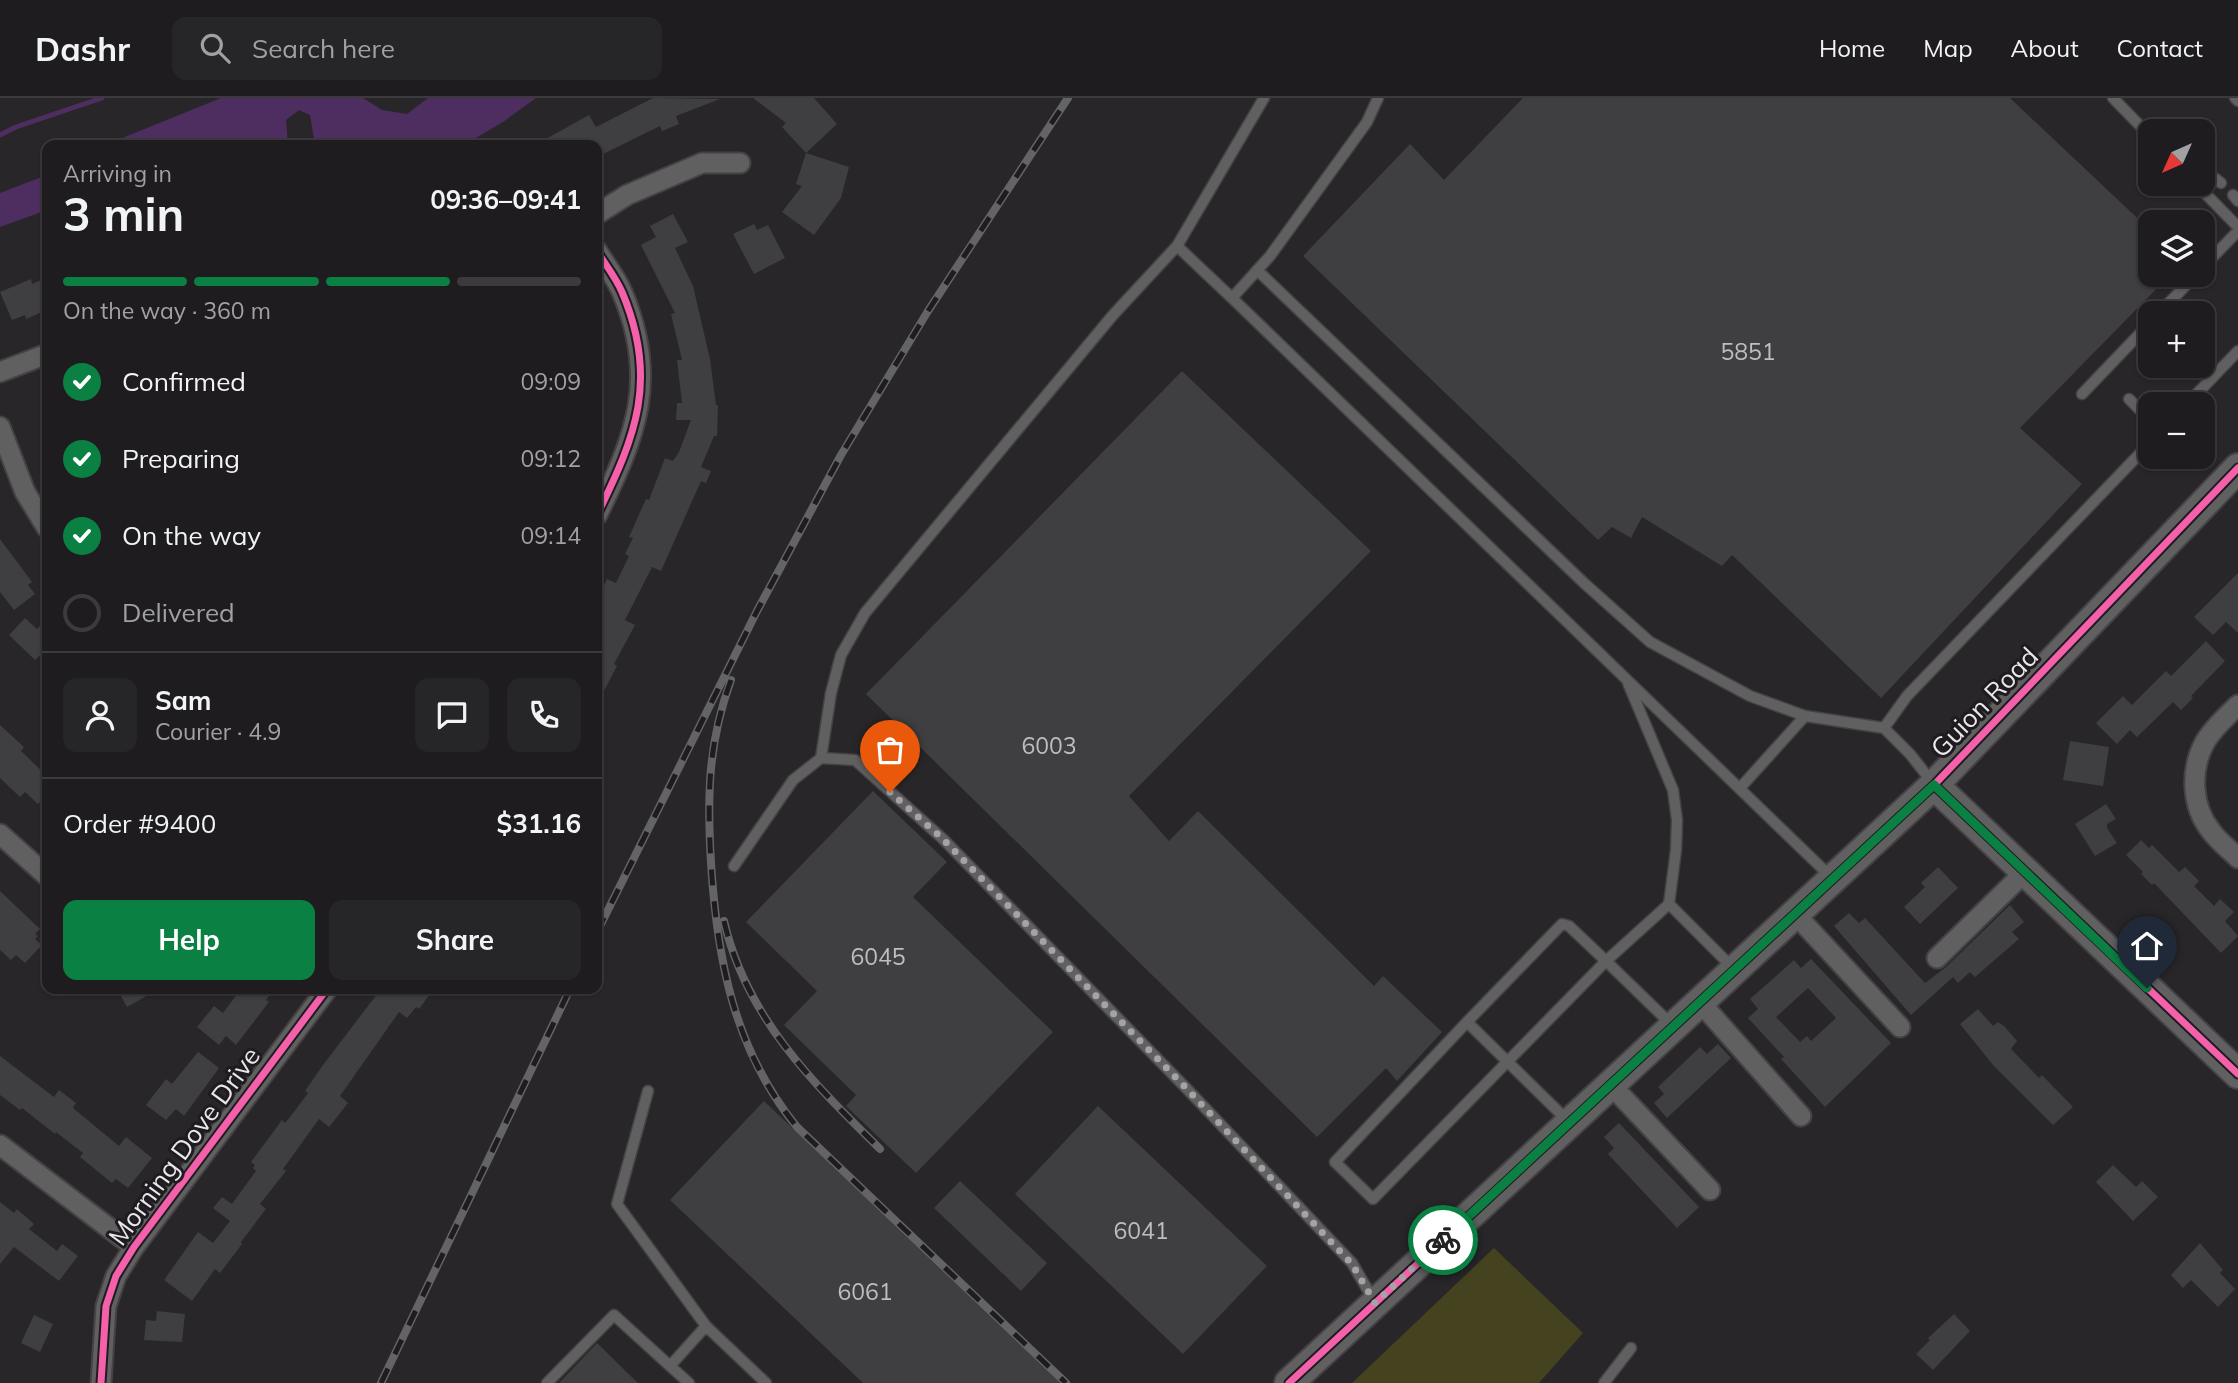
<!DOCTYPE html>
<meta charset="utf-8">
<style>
:root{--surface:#1e1c1f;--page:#262528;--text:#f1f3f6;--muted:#a1a1a4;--line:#3c3a3d;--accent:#0b8043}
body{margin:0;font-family:Mulish,sans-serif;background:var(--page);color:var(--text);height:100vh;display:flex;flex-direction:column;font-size:26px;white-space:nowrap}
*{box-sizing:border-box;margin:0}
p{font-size:23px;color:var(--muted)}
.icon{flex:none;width:38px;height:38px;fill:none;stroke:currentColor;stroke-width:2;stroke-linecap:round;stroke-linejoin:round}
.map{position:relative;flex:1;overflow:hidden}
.panel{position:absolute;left:42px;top:42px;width:560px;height:854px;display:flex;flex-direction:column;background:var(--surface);border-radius:14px;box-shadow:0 2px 5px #0004,0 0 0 2px var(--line)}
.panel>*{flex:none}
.needle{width:46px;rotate:225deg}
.fabs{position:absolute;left:2138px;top:21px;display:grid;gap:14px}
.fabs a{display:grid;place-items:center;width:77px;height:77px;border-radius:14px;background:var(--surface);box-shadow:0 2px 5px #0004,0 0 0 2px var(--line);font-size:35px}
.pin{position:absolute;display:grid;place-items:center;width:60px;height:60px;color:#fff;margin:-72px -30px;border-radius:50% 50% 50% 0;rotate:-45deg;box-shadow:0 0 7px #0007}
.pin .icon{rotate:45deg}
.courier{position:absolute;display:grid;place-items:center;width:70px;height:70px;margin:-35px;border:5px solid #0b8043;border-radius:50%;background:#fff;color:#222;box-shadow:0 2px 9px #0007}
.overview em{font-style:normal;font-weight:700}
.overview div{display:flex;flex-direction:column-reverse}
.overview{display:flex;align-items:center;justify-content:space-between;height:119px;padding:0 21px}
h1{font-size:46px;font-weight:700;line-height:52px}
.bar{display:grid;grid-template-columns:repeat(4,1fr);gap:10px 7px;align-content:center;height:84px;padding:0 21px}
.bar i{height:9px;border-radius:5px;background:var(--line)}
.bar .selected{background:var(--accent)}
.bar p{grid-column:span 4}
.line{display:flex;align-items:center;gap:18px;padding:0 21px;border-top:2px solid var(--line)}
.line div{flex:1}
.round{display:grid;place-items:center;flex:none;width:74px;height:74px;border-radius:14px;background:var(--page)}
ol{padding:0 21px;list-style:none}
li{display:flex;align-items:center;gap:21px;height:77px}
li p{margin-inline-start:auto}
li .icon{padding:7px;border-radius:50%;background:var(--accent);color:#fff;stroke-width:4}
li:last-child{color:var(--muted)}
li i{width:38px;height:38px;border:4px solid var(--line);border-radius:50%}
.action{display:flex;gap:14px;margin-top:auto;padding:14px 21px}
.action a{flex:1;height:80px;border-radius:14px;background:var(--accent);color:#fff;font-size:28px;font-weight:700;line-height:80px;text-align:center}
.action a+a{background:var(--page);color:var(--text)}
header{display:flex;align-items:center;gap:42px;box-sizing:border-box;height:98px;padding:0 35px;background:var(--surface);border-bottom:2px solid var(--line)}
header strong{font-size:33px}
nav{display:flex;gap:38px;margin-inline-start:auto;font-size:24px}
.search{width:490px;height:63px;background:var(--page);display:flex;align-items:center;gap:18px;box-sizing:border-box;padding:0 24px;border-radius:14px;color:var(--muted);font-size:26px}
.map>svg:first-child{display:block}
</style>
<header>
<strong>Dashr</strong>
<div class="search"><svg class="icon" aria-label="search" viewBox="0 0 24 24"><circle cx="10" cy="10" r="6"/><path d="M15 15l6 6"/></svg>Search here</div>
<nav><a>Home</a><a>Map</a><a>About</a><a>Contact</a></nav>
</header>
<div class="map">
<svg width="2238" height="1285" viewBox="0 0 2238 1285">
<rect width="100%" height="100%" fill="#282629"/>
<!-- green -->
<path fill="#45431f" d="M 1494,1150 L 1583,1235 L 1539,1285 L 1352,1285 Z"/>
<!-- water -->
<path fill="#4e2e61" d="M 221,0 L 363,0 L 382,12 L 407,16 L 428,0 L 536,0 L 503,24 L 464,47 L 315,47 L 310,17 L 299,12 L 286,22 L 288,47 L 105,47 Z
M 47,77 L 47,112 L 0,129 L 0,95 Z"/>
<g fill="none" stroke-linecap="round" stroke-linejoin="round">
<!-- stream -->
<path stroke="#4e2e61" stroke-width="5" d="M 0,37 L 16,29 L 102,0"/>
</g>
<!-- building -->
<path fill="#3f3e40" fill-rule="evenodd" d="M 653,0 L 720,1 L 676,18 L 679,26 L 662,33 L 660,28 L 597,59 L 597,47 L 535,47 L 589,17 L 596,29 Z
M 753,0 L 814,0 L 837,26 L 806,55 L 782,29 L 786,25 Z
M 1523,0 L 2010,0 L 2151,133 L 2151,177 L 2170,177 L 2020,330 L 2082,386 L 1881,600 L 1732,457 L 1722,468 L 1642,419 L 1631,440 L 1612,429 L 1598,442 L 1303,158 L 1410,46 L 1444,82 Z
M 806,55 L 849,69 L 841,100 L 814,137 L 782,114 L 802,88 L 796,86 Z
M 673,116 L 688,144 L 675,150 L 693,188 L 710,261 L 716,307 L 718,307 L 717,338 L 714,338 L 701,369 L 711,373 L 706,385 L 701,383 L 661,473 L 652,469 L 625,522 L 635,527 L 614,566 L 617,568 L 597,606 L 597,502 L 607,481 L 616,485 L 629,458 L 625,456 L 633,440 L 629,439 L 646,401 L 649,402 L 665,360 L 673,363 L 679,354 L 691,322 L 676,322 L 677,305 L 682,305 L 677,262 L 682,262 L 671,216 L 675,215 L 641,147 L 656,139 L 650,128 Z
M 754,126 L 757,132 L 768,127 L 785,160 L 754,176 L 733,136 Z
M 31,181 L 32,186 L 41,182 L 47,197 L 47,212 L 26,221 L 25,217 L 12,222 L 0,194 Z
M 1182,273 L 1371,453 L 1129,698 L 1169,743 L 1198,713 L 1374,888 L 1383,878 L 1442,934 L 1397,983 L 1386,970 L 1317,1039 L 866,596 Z
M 0,441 L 32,484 L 28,487 L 35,496 L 14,512 L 0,494 Z
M 2238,475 L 2238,535 L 2226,524 L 2213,537 L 2194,519 Z
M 25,520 L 37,531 L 47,520 L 47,550 L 35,562 L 9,537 Z
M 2206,543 L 2225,563 L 2191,598 L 2193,600 L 2181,612 L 2173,604 L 2137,639 L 2130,632 L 2117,646 L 2096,625 L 2123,598 L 2132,607 L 2166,573 L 2171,578 Z
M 0,627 L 24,649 L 21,653 L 47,678 L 47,696 L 38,706 L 25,694 L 20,699 L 0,680 Z
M 2070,643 L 2109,649 L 2103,688 L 2063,682 Z
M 873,693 L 947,764 L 913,799 L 1053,934 L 916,1075 L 846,1008 L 856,997 L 784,927 L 817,893 L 746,824 Z
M 2106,706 L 2116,721 L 2107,726 L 2107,730 L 2117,745 L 2095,758 L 2075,726 Z
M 2141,742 L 2149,750 L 2152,747 L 2179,774 L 2185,769 L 2199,783 L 2194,788 L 2214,808 L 2220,801 L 2234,814 L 2225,823 L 2238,838 L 2221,855 L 2154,785 L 2152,787 L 2141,776 L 2143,774 L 2126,757 Z
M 1938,769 L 1958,790 L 1920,826 L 1904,809 L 1925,789 L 1921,785 Z
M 0,793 L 40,831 L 35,836 L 38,838 L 35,841 L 42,847 L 25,865 L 16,857 L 11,862 L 0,852 Z
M 2010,807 L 2024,824 L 2012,834 L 2019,841 L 1975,879 L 1970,874 L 1958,885 L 1953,879 L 1911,917 L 1834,828 L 1849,815 L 1859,825 L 1865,820 L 1925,885 L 1946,869 Z
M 1811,861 L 1891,945 L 1825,1009 L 1781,961 L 1784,959 L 1748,920 L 1758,911 L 1750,901 L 1794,862 L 1801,870 ZM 1808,890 L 1836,920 L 1811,943 L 1807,938 L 1800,944 L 1776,919 Z
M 117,891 L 159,891 L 127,909 Z
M 241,891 L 274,891 L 266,902 L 269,904 L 236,947 L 226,938 L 219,947 L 197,929 L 214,908 L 223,915 Z
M 381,891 L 423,891 L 430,896 L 419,911 L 416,909 L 407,920 L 399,914 L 340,998 L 348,1005 L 329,1029 L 319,1021 L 283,1071 L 286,1073 L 260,1106 L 266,1111 L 241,1144 L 242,1146 L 220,1175 L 215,1171 L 192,1203 L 164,1182 L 198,1134 L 213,1145 L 230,1123 L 213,1110 L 222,1099 L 232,1106 L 256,1073 L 253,1070 L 255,1067 L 251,1064 L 282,1022 L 285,1025 L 294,1014 L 308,995 L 305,993 L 323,967 Z
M 1978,911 L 1993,928 L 1998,924 L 2004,928 L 2017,943 L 2011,951 L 2039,980 L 2042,977 L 2073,1009 L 2053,1027 L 1993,967 L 1960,926 Z
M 1718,946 L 1731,960 L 1667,1020 L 1654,1005 L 1664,996 L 1658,989 L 1700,949 L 1707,956 Z
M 198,954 L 219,970 L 184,1018 L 176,1011 L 166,1022 L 146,1007 L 166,981 L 172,986 Z
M 0,958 L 54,999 L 59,992 L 76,1005 L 73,1010 L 119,1048 L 126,1039 L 152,1060 L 128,1090 L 116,1081 L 112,1085 L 80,1059 L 83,1055 L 56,1034 L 55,1036 L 22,1010 L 20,1012 L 0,997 Z
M 764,1003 L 1060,1285 L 863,1285 L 670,1102 Z
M 1098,1008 L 1267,1168 L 1183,1256 L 1015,1096 Z
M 1619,1025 L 1699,1109 L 1677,1130 L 1608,1056 L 1614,1050 L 1604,1039 Z
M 2113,1067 L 2136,1089 L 2142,1083 L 2158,1099 L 2133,1123 L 2096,1084 Z
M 960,1083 L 1047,1165 L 1021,1193 L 934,1110 Z
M 0,1104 L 14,1115 L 17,1111 L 34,1126 L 29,1131 L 57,1153 L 62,1146 L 78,1158 L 59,1183 L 14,1149 L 0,1166 Z
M 2200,1145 L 2223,1172 L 2220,1175 L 2235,1191 L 2218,1209 L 2191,1182 L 2183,1190 L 2171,1177 Z
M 157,1213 L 185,1216 L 182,1244 L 144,1242 L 146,1222 L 156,1223 Z
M 1954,1216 L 1970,1233 L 1933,1272 L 1916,1256 L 1930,1242 L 1928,1240 Z
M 34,1217 L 53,1226 L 40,1254 L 21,1245 Z
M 597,1245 L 638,1285 L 559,1285 Z"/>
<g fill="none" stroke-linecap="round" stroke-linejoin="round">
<!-- lane casing -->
<g stroke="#444245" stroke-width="13">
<path id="lane" d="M 1378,0 L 1367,24 L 1270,158 L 1232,200 L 1830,778
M 2113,0 L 2151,39
M 2235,0 L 2238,3
M 2203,78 L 2216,81 L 2221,85
M 2196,86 L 2238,129
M 2233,97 L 2238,103
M 2203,169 L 2238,133
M 1257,172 L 1584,485 L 1650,544 L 1750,598 L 1805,618 L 1884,630 L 1910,656 L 1932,684
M 1232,200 L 1177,148 L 1264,0
M 2159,215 L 2196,177
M 2082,296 L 2151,224
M 2129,301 L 2151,323
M 2187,306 L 2238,253
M 1628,585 L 1673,692 L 1677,722 L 1676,752 L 1669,806
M 1884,630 L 1907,598 L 2151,344
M 821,660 L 831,595 L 841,557 L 865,515 L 1113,217 L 1177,148
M 1740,690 L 1805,618
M 734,768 L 793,682 L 821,660 L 855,662 L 943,741 L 1188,992 L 1352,1165 L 1373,1201
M 1467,924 L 1562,826 L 1569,828 L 1606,863 L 1669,806 L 1732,869
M 648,993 L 617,1106 L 706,1228
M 1569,1024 L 1467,924 L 1335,1064 L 1373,1101 L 1606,863 L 1673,928
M 670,1268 L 689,1285
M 547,1285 L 614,1217 L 670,1268 L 706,1228 L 766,1285
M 1604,1285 L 1631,1250"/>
</g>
<!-- street casing -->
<g stroke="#444245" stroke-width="23">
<path id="street" d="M 597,116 L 627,97 L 702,65 L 740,65
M 597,153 C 605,166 616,180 622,194 C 659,281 636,338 597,417
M 0,274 L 47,256
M 0,329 L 25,394 L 47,430
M 2238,607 C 2227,618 2213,630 2205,644 C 2190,671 2191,708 2211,733 C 2218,743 2229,751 2238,760
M 0,736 L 47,778
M 1795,816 L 1900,929
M 1937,860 L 2025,774
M 1700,904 L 1801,1018
M 1611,987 L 1710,1092
M 0,1047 L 134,1149
M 101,1285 L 106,1208 L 116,1178 L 134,1149 L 327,891"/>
</g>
<!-- secondary casing -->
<g stroke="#444245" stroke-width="32">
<path id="secondary" d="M 1934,687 L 2238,976
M 1289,1285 L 1934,687 L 2238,370"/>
</g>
<!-- lane -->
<use href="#lane" stroke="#616061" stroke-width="10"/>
<!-- street -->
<use href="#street" stroke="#616061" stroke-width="19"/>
<!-- secondary -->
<use href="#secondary" stroke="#616061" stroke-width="28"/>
<!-- rail casing -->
<g stroke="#646365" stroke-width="8">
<path id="rail" d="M 731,582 C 708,645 707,698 711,765 C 717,861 734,952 797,1029 L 1066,1285
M 724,823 C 746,919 812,984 880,1051
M 597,834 L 757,513 L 841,357 L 928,213 L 1068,0
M 381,1285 L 570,891"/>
</g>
<!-- rail -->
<use href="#rail" stroke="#1e1c20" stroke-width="5" stroke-dasharray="16" stroke-linecap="butt"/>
<!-- cycleway casing -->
<g stroke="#1e1c20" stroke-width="11">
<path id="cycleway" d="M 597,153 C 605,166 616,180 622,194 C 659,281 636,338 597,417
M 1934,687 L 2238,976
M 101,1285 L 106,1208 L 116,1178 L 134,1149 L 327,891
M 1289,1285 L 1934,687 L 2238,370"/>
</g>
<!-- cycleway -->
<use href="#cycleway" stroke="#f560ab" stroke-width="7"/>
</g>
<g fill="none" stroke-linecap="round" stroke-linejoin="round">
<!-- done -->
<path stroke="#a5a3a6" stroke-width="7" stroke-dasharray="0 12.6" d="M 890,694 L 943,741 L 1188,992 L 1352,1166 L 1375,1205 L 1443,1142"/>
<!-- route -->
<path stroke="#0b8043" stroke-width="9" d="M 1443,1142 L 1934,687 L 2147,890"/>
</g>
<g text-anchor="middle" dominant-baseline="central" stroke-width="6" stroke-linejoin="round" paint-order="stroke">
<!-- number labels -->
<g font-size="23" fill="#bebdc0">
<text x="1748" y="253">5851</text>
<text x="1049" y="647">6003</text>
<text x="878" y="858">6045</text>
<text x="1141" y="1132">6041</text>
<text x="865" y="1193">6061</text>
</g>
<!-- street labels -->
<g font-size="26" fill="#e9e7ea" stroke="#1e1c20">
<text transform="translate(1984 604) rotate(-46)">Guion Road</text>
<text transform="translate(184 1048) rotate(-54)">Morning Dove Drive</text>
</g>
</g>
</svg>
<div class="fabs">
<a><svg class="needle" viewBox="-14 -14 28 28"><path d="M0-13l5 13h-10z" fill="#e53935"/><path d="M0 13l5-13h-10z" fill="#a1a1a4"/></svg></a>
<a><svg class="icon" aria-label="layers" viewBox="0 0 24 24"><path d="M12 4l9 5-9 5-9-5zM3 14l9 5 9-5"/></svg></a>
<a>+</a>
<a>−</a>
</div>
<div class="pin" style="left:890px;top:694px;background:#ea580c"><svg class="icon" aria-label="bag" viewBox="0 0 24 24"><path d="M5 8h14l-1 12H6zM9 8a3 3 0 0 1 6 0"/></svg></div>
<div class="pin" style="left:2147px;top:890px;background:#1f2937"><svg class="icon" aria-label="home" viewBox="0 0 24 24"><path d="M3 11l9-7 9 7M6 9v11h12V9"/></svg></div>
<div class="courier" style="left:1443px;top:1142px"><svg class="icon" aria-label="bike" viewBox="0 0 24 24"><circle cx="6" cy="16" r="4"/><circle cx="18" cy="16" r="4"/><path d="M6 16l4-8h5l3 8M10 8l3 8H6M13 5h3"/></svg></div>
<section class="panel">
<div class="overview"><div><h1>3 min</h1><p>Arriving in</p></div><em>09:36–09:41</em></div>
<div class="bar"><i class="selected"></i><i class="selected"></i><i class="selected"></i><i></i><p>On the way · 360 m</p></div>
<ol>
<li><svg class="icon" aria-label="check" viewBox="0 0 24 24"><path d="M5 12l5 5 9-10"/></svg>Confirmed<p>09:09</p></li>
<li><svg class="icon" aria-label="check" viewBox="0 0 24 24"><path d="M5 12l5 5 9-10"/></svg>Preparing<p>09:12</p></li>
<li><svg class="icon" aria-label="check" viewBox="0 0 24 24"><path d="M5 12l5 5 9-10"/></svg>On the way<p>09:14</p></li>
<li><i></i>Delivered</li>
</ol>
<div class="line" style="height:126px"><a class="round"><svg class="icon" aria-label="person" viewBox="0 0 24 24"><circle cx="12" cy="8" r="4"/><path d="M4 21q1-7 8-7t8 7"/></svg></a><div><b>Sam</b><p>Courier · 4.9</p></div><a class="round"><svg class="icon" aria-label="chat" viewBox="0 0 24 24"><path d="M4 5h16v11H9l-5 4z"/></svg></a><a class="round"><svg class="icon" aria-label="phone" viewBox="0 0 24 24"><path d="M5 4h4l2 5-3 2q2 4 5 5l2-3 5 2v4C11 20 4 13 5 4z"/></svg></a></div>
<div class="line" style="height:91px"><div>Order #9400</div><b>$31.16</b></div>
<div class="action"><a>Help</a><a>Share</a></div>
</section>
</div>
